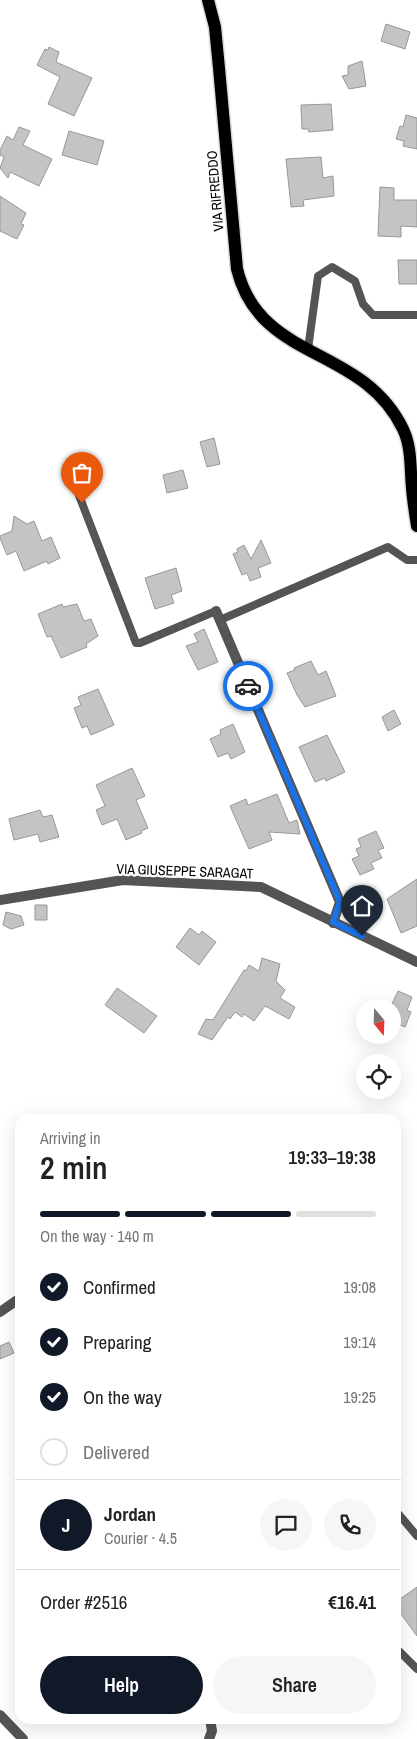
<!DOCTYPE html>
<meta charset="utf-8">
<style>
:root{--surface:#fff;--page:#f6f6f6;--text:#222;--muted:#767676;--line:#e0e0e0;--accent:#111827}
body{margin:0;font-family:"Archivo Narrow",sans-serif;background:var(--page);color:var(--text);height:100vh;display:flex;flex-direction:column;font-size:19px;white-space:nowrap}
*{box-sizing:border-box;margin:0}
p{font-size:16px;color:var(--muted)}
.icon{flex:none;width:28px;height:28px;fill:none;stroke:currentColor;stroke-width:2;stroke-linecap:round;stroke-linejoin:round}
.map{position:relative;flex:1;overflow:hidden}
.drawer{position:absolute;left:15px;top:1114px;width:386px;height:610px;display:flex;flex-direction:column;background:var(--surface);border-radius:15px;box-shadow:0 5px 20px #0002}
.drawer>*{flex:none}
.needle{width:32px;rotate:161deg}
.fabs{position:absolute;left:356px;top:999px;display:grid;gap:10px}
.fabs a{display:grid;place-items:center;width:45px;height:45px;border-radius:50%;background:var(--surface);box-shadow:0 5px 20px #0002;font-size:25px}
.pin{position:absolute;display:grid;place-items:center;width:42px;height:42px;color:#fff;margin:-51px -21px;border-radius:50% 50% 50% 0;rotate:-45deg;box-shadow:0 0 5px #0007}
.pin .icon{rotate:45deg}
.courier{position:absolute;display:grid;place-items:center;width:50px;height:50px;margin:-25px;border:4px solid #1a73e8;border-radius:50%;background:#fff;color:#222;box-shadow:0 1px 6px #0007}
.overview em{font-style:normal;font-weight:600}
.overview div{display:flex;flex-direction:column-reverse}
.overview{display:flex;align-items:center;justify-content:space-between;height:85px;padding:0 25px}
h1{font-size:32px;font-weight:600;line-height:38px}
.bar{display:grid;grid-template-columns:repeat(4,1fr);gap:8px 5px;align-content:center;height:60px;padding:0 25px}
.bar i{height:6px;border-radius:4px;background:var(--line)}
.bar .selected{background:var(--accent)}
.bar p{grid-column:span 4}
.line{display:flex;align-items:center;gap:12px;padding:0 25px;border-top:1px solid var(--line)}
.line div{flex:1}
.round{display:grid;place-items:center;flex:none;width:52px;height:52px;border-radius:26px;background:var(--page)}
ol{padding:0 25px;list-style:none}
li{display:flex;align-items:center;gap:15px;height:55px}
li p{margin-inline-start:auto}
li .icon{padding:5px;border-radius:50%;background:var(--accent);color:#fff;stroke-width:4}
li:last-child{color:var(--muted)}
li i{width:28px;height:28px;border:2px solid var(--line);border-radius:50%}
.cta{display:flex;gap:10px;margin-top:auto;padding:10px 25px}
.cta a{flex:1;height:58px;border-radius:30px;background:var(--accent);color:#fff;font-size:20px;font-weight:600;line-height:58px;text-align:center}
.cta a+a{background:var(--page);color:var(--text)}
.map>svg:first-child{display:block}
</style>
<div class="map">
<svg width="417" height="1739" viewBox="0 0 417 1739">
<rect width="100%" height="100%" fill="#fff"/>
<!-- building -->
<path fill="#c4c4c4" stroke="#989898" d="M 386,24 L 410,32 L 405,49 L 381,41 Z
M 49,47 L 59,52 L 56,62 L 92,78 L 74,116 L 48,104 L 60,77 L 37,65 L 45,49 L 48,50 Z
M 362,61 L 366,86 L 349,89 L 342,76 L 348,75 L 348,66 Z
M 331,104 L 333,130 L 309,132 L 308,129 L 302,129 L 301,105 Z
M 406,115 L 417,118 L 417,149 L 403,146 L 404,141 L 396,139 L 400,126 L 403,127 Z
M 19,127 L 30,131 L 23,145 L 52,159 L 39,186 L 10,172 L 8,178 L 0,168 L 4,157 L 0,155 L 0,150 L 7,136 L 13,140 Z
M 69,131 L 104,141 L 97,165 L 62,155 Z
M 321,157 L 323,178 L 333,176 L 334,196 L 303,200 L 304,206 L 291,207 L 286,159 Z
M 380,187 L 394,188 L 394,200 L 417,200 L 417,227 L 401,226 L 401,237 L 378,236 Z
M 0,196 L 26,213 L 21,224 L 24,225 L 17,239 L 0,231 Z
M 398,260 L 417,260 L 417,284 L 399,284 Z
M 214,438 L 220,464 L 207,467 L 200,442 Z
M 183,470 L 188,488 L 167,493 L 163,475 Z
M 14,516 L 27,524 L 34,521 L 42,541 L 51,537 L 60,558 L 48,564 L 47,561 L 24,571 L 16,551 L 7,555 L 0,538 L 0,536 L 12,531 Z
M 261,540 L 271,563 L 258,568 L 261,577 L 250,581 L 247,573 L 242,575 L 233,554 L 238,552 L 237,549 L 244,545 L 251,559 Z
M 176,568 L 182,591 L 171,595 L 174,603 L 155,609 L 145,578 Z
M 62,604 L 63,607 L 77,604 L 84,621 L 91,619 L 98,636 L 86,644 L 87,647 L 61,658 L 51,636 L 47,637 L 38,614 Z
M 204,629 L 218,662 L 198,670 L 186,646 L 198,642 L 194,634 Z
M 311,661 L 318,675 L 326,671 L 336,696 L 305,707 L 297,695 L 287,673 L 295,670 L 294,668 Z
M 98,689 L 114,725 L 91,735 L 87,726 L 82,728 L 74,708 L 81,705 L 78,697 Z
M 394,710 L 401,724 L 388,731 L 382,717 Z
M 233,724 L 245,752 L 231,759 L 228,753 L 218,757 L 210,739 L 221,734 L 220,730 Z
M 327,735 L 345,772 L 326,781 L 325,778 L 315,782 L 299,747 Z
M 132,768 L 145,796 L 136,800 L 148,828 L 141,831 L 142,833 L 126,840 L 117,819 L 102,825 L 96,810 L 105,806 L 96,785 Z
M 277,794 L 289,823 L 297,820 L 300,834 L 269,832 L 272,840 L 249,849 L 230,806 L 246,799 L 248,805 Z
M 40,810 L 43,817 L 52,815 L 59,837 L 40,842 L 38,834 L 14,840 L 9,819 Z
M 376,831 L 384,848 L 378,850 L 382,858 L 371,863 L 374,869 L 360,875 L 352,859 L 359,856 L 356,849 L 361,847 L 358,839 Z
M 417,879 L 417,926 L 401,933 L 387,899 Z
M 35,905 L 47,905 L 47,920 L 35,920 Z
M 6,912 L 21,916 L 24,925 L 11,929 L 3,925 Z
M 190,928 L 199,935 L 202,931 L 216,942 L 199,965 L 176,947 Z
M 262,958 L 280,964 L 276,981 L 285,990 L 280,998 L 295,1007 L 289,1019 L 265,1006 L 254,1021 L 244,1014 L 242,1017 L 235,1012 L 230,1019 L 228,1017 L 212,1040 L 198,1034 L 206,1019 L 213,1020 L 244,970 L 246,971 L 249,965 L 259,971 Z
M 117,988 L 157,1016 L 144,1033 L 105,1005 Z
M 398,991 L 412,997 L 407,1010 L 411,1012 L 405,1027 L 392,1022 L 392,1004 Z
M 9,1342 L 14,1353 L 0,1359 L 0,1346 Z
M 417,1587 L 417,1636 L 396,1607 L 396,1602 Z"/>
<g fill="none" stroke-linecap="round" stroke-linejoin="round">
<!-- primary casing -->
<g stroke="#dbdbdb" stroke-width="15">
<path id="primary" d="M 208,0 L 215,27 L 219,68 L 237,269 C 260,363 362,344 403,429 C 412,448 410,468 412,488 C 413,501 415,513 417,526"/>
</g>
<!-- service -->
<path stroke="#545454" stroke-width="8" d="M 308,349 L 318,276 L 332,267 L 355,281 L 363,304 L 373,315 L 417,315
M 75,485 L 136,643 L 140,643 L 216,611
M 220,620 L 388,547 L 407,560 L 417,560
M 396,1511 L 417,1536
M 396,1648 L 417,1669"/>
<!-- minor -->
<path stroke="#545454" stroke-width="10" d="M 216,611 L 340,902 L 333,923
M 0,900 L 123,880 L 261,887 L 417,962
M 0,1312 L 20,1298
M 0,1715 L 23,1739
M 209,1739 L 212,1731 L 210,1719"/>
<!-- primary -->
<use href="#primary" stroke="#000" stroke-width="12"/>
</g>
<g fill="none" stroke-linecap="round" stroke-linejoin="round">
<!-- done -->
<path stroke="#595959" stroke-width="5" stroke-dasharray="0 9" d="M 82,503 L 136,643 L 140,643 L 216,611 L 248,686"/>
<!-- route -->
<path stroke="#1a73e8" stroke-width="6" d="M 248,686 L 340,902 L 333,922 L 362,936"/>
</g>
<g text-anchor="middle" dominant-baseline="central" stroke-width="4.5" stroke-linejoin="round" paint-order="stroke">
<!-- street labels -->
<g font-size="14" fill="#000" stroke="#fff">
<text transform="translate(215 191) rotate(-95)">VIA RIFREDDO</text>
<text transform="translate(185 871) rotate(2)">VIA GIUSEPPE SARAGAT</text>
</g>
</g>
</svg>
<div class="fabs">
<a><svg class="needle" viewBox="-14 -14 28 28"><path d="M0-13l5 13h-10z" fill="#e53935"/><path d="M0 13l5-13h-10z" fill="#767676"/></svg></a>
<a><svg class="icon" aria-label="locate" viewBox="0 0 24 24"><circle cx="12" cy="12" r="6"/><path d="M12 2v4M12 18v4M2 12h4M18 12h4"/></svg></a>
</div>
<div class="pin" style="left:82px;top:503px;background:#ea580c"><svg class="icon" aria-label="bag" viewBox="0 0 24 24"><path d="M5 8h14l-1 12H6zM9 8a3 3 0 0 1 6 0"/></svg></div>
<div class="pin" style="left:362px;top:936px;background:#1f2937"><svg class="icon" aria-label="home" viewBox="0 0 24 24"><path d="M3 11l9-7 9 7M6 9v11h12V9"/></svg></div>
<div class="courier" style="left:248px;top:686px"><svg class="icon" aria-label="car" viewBox="0 0 24 24"><path d="M5 17H2v-5l4-1 3-4h7l3 4 3 1v5h-3M9 17h6M6 11h13"/><circle cx="7" cy="17" r="2"/><circle cx="17" cy="17" r="2"/></svg></div>
<section class="drawer">
<div class="overview"><div><h1>2 min</h1><p>Arriving in</p></div><em>19:33–19:38</em></div>
<div class="bar"><i class="selected"></i><i class="selected"></i><i class="selected"></i><i></i><p>On the way · 140 m</p></div>
<ol>
<li><svg class="icon" aria-label="check" viewBox="0 0 24 24"><path d="M5 12l5 5 9-10"/></svg>Confirmed<p>19:08</p></li>
<li><svg class="icon" aria-label="check" viewBox="0 0 24 24"><path d="M5 12l5 5 9-10"/></svg>Preparing<p>19:14</p></li>
<li><svg class="icon" aria-label="check" viewBox="0 0 24 24"><path d="M5 12l5 5 9-10"/></svg>On the way<p>19:25</p></li>
<li><i></i>Delivered</li>
</ol>
<div class="line" style="height:90px"><b class="round" style="background:var(--accent);color:#fff">J</b><div><b>Jordan</b><p>Courier · 4.5</p></div><a class="round"><svg class="icon" aria-label="chat" viewBox="0 0 24 24"><path d="M4 5h16v11H9l-5 4z"/></svg></a><a class="round"><svg class="icon" aria-label="phone" viewBox="0 0 24 24"><path d="M5 4h4l2 5-3 2q2 4 5 5l2-3 5 2v4C11 20 4 13 5 4z"/></svg></a></div>
<div class="line" style="height:65px"><div>Order #2516</div><b>€16.41</b></div>
<div class="cta"><a>Help</a><a>Share</a></div>
</section>
</div>
